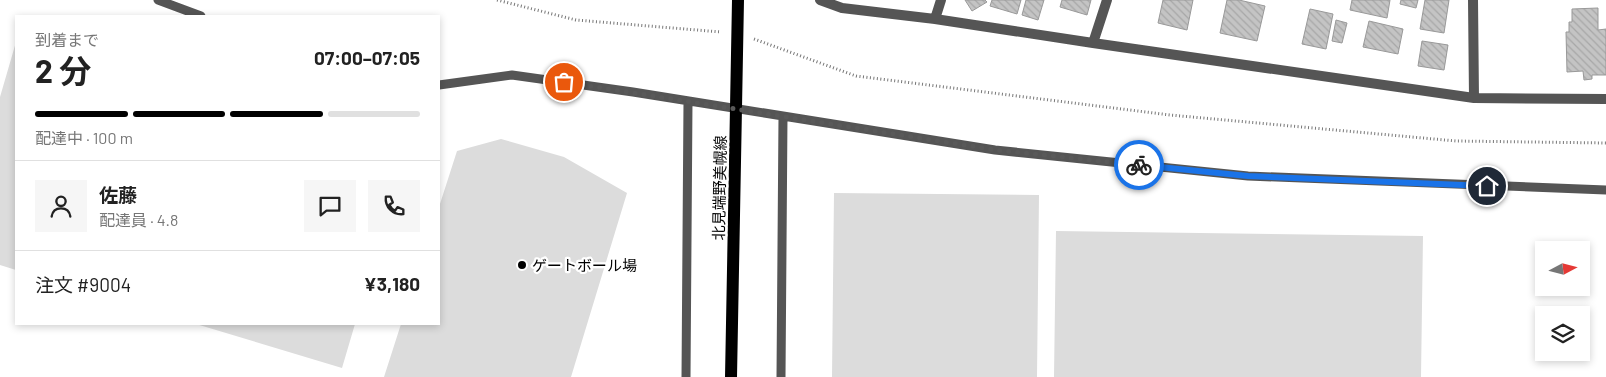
<!DOCTYPE html>
<html lang="ja">
<meta charset="utf-8">
<style>
:root{--surface:#fff;--page:#f6f6f6;--text:#222;--muted:#767676;--line:#e0e0e0;--accent:#000}
body{margin:0;font-family:Barlow,"Noto Sans JP",sans-serif;background:var(--page);color:var(--text);height:100vh;display:flex;flex-direction:column;font-size:19px;white-space:nowrap}
*{box-sizing:border-box;margin:0}
p{font-size:16px;color:var(--muted)}
.icon{flex:none;width:28px;height:28px;fill:none;stroke:currentColor;stroke-width:2;stroke-linecap:round;stroke-linejoin:round}
.map{position:relative;flex:1;overflow:hidden}
.details{position:absolute;left:15px;top:15px;width:425px;height:310px;display:flex;flex-direction:column;background:var(--surface);border-radius:0px;box-shadow:0 2px 8px #0003}
.details>*{flex:none}
.needle{width:32px;rotate:83deg}
.controls{position:absolute;left:1535px;top:241px;display:grid;gap:10px}
.controls a{display:grid;place-items:center;width:55px;height:55px;border-radius:0px;background:var(--surface);box-shadow:0 2px 8px #0003;font-size:25px}
.pin{position:absolute;display:grid;place-items:center;width:42px;height:42px;color:#fff;margin:-21px;border:2px solid #fff;border-radius:50%;box-shadow:0 1px 5px #0007}
.courier{position:absolute;display:grid;place-items:center;width:50px;height:50px;margin:-25px;border:4px solid #1a73e8;border-radius:50%;background:#fff;color:#222;box-shadow:0 1px 6px #0007}
.headline em{font-style:normal;font-weight:700}
.headline div{display:flex;flex-direction:column-reverse}
.headline{display:flex;align-items:center;justify-content:space-between;height:85px;padding:0 20px}
h1{font-size:32px;font-weight:700;line-height:38px}
.bar{display:grid;grid-template-columns:repeat(4,1fr);gap:8px 5px;align-content:center;height:60px;padding:0 20px}
.bar i{height:6px;border-radius:4px;background:var(--line)}
.bar .current{background:var(--accent)}
.bar p{grid-column:span 4}
.line{display:flex;align-items:center;gap:12px;padding:0 20px;border-top:1px solid var(--line)}
.line div{flex:1}
.round{display:grid;place-items:center;flex:none;width:52px;height:52px;border-radius:0px;background:var(--page)}
.map>svg:first-child{display:block}
</style>
<div class="map">
<svg width="1606" height="377" viewBox="0 0 1606 377">
<defs>
<pattern id="building-back-hatch" width="6" height="6" patternUnits="userSpaceOnUse" patternTransform="scale(1.25)"><rect width="6" height="6" fill="#c4c4c4"/><path d="M-1 5l2 2M0 0l6 6M5-1l2 2" fill="none" stroke="#a7a7a7"/></pattern>
</defs>
<rect width="100%" height="100%" fill="#fff"/>
<!-- pitch -->
<path fill="#dcdcdc" d="M 16,42 L 16,270 L 0,265 L 0,97 Z
M 501,139 L 564,157 L 627,193 L 571,377 L 384,377 L 401,324 L 439,324 L 439,207 L 457,151 Z
M 834,193 L 1039,195 L 1037,377 L 832,377 Z
M 1056,231 L 1423,236 L 1421,377 L 1054,377 Z
M 196,324 L 355,324 L 342,368 Z"/>
<!-- building -->
<path fill="url(#building-back-hatch)" stroke="#999" d="M 965,0 L 985,0 L 987,2 L 972,11 Z
M 992,0 L 1021,0 L 1017,14 L 990,6 Z
M 1026,0 L 1044,0 L 1038,20 L 1022,15 Z
M 1062,0 L 1091,0 L 1087,15 L 1060,7 Z
M 1163,0 L 1193,0 L 1187,30 L 1158,23 Z
M 1227,0 L 1239,0 L 1265,6 L 1257,41 L 1220,33 Z
M 1352,0 L 1390,0 L 1387,18 L 1350,10 Z
M 1401,0 L 1418,0 L 1416,8 L 1400,4 Z
M 1425,0 L 1449,0 L 1444,33 L 1420,29 Z
M 1598,8 L 1598,30 L 1606,29 L 1606,75 L 1592,75 L 1592,79 L 1584,80 L 1583,71 L 1567,72 L 1566,32 L 1569,32 L 1569,22 L 1572,22 L 1572,9 Z
M 1310,9 L 1333,14 L 1326,49 L 1302,44 Z
M 1336,20 L 1347,23 L 1342,43 L 1332,41 Z
M 1369,21 L 1403,29 L 1398,54 L 1363,47 Z
M 1422,41 L 1448,45 L 1444,70 L 1418,66 Z"/>
<g fill="none" stroke-linecap="round" stroke-linejoin="round">
<!-- path -->
<path stroke="#777" stroke-width="3" stroke-dasharray="1 2.5" stroke-linecap="butt" d="M 497,0 L 576,20 L 721,32
M 754,39 L 856,76 L 1170,115 L 1456,141 L 1606,143"/>
<!-- lane -->
<path stroke="#555" stroke-width="9" d="M 158,0 L 201,16
M 439,85 L 512,75 L 633,92 L 995,150 L 1248,176 L 1606,190
M 686,377 L 688,101
M 781,377 L 783,116"/>
<!-- street -->
<path stroke="#555" stroke-width="10" d="M 820,0 L 842,8 L 935,19 L 1093,43 L 1474,98 L 1606,99
M 1473,0 L 1474,98
M 935,19 L 941,0
M 1093,43 L 1107,0"/>
<!-- primary -->
<path stroke="#000" stroke-width="12" d="M 731,377 L 738,0"/>
</g>
<g fill="none" stroke-linecap="round" stroke-linejoin="round">
<!-- done -->
<path stroke="#595959" stroke-width="5" stroke-dasharray="0 9" d="M 564,82 L 996,150 L 1139,165"/>
<!-- route -->
<path stroke="#1a73e8" stroke-width="6" d="M 1139,165 L 1248,176 L 1487,186"/>
</g>
<!-- markers -->
<circle fill="#000" stroke="#fff" stroke-width="2" cx="522" cy="265" r="5"/>
<g text-anchor="middle" dominant-baseline="central" stroke-width="4.5" stroke-linejoin="round" paint-order="stroke">
<!-- street labels -->
<g font-size="15" fill="#000" stroke="#fff">
<text transform="translate(719 188) rotate(-89)">北見端野美幌線</text>
</g>
<!-- poi labels -->
<g font-size="15" fill="#000" stroke="#fff" text-anchor="start">
<text x="532" y="265">ゲートボール場</text>
</g>
</g>
</svg>
<div class="controls">
<a><svg class="needle" viewBox="-14 -14 28 28"><path d="M0-13l5 13h-10z" fill="#e53935"/><path d="M0 13l5-13h-10z" fill="#767676"/></svg></a>
<a><svg class="icon" aria-label="layers" viewBox="0 0 24 24"><path d="M12 4l9 5-9 5-9-5zM3 14l9 5 9-5"/></svg></a>
</div>
<div class="pin" style="left:564px;top:82px;background:#ea580c"><svg class="icon" aria-label="bag" viewBox="0 0 24 24"><path d="M5 8h14l-1 12H6zM9 8a3 3 0 0 1 6 0"/></svg></div>
<div class="pin" style="left:1487px;top:186px;background:#1f2937"><svg class="icon" aria-label="home" viewBox="0 0 24 24"><path d="M3 11l9-7 9 7M6 9v11h12V9"/></svg></div>
<div class="courier" style="left:1139px;top:165px"><svg class="icon" aria-label="bike" viewBox="0 0 24 24"><circle cx="6" cy="16" r="4"/><circle cx="18" cy="16" r="4"/><path d="M6 16l4-8h5l3 8M10 8l3 8H6M13 5h3"/></svg></div>
<section class="details">
<div class="headline"><div><h1>2 分</h1><p>到着まで</p></div><em>07:00–07:05</em></div>
<div class="bar"><i class="current"></i><i class="current"></i><i class="current"></i><i></i><p>配達中 · 100 m</p></div>
<div class="line" style="height:90px"><a class="round"><svg class="icon" aria-label="person" viewBox="0 0 24 24"><circle cx="12" cy="8" r="4"/><path d="M4 21q1-7 8-7t8 7"/></svg></a><div><b>佐藤</b><p>配達員 · 4.8</p></div><a class="round"><svg class="icon" aria-label="chat" viewBox="0 0 24 24"><path d="M4 5h16v11H9l-5 4z"/></svg></a><a class="round"><svg class="icon" aria-label="phone" viewBox="0 0 24 24"><path d="M5 4h4l2 5-3 2q2 4 5 5l2-3 5 2v4C11 20 4 13 5 4z"/></svg></a></div>
<div class="line" style="height:65px"><div>注文 #9004</div><b>¥3,180</b></div>
</section>
</div>
